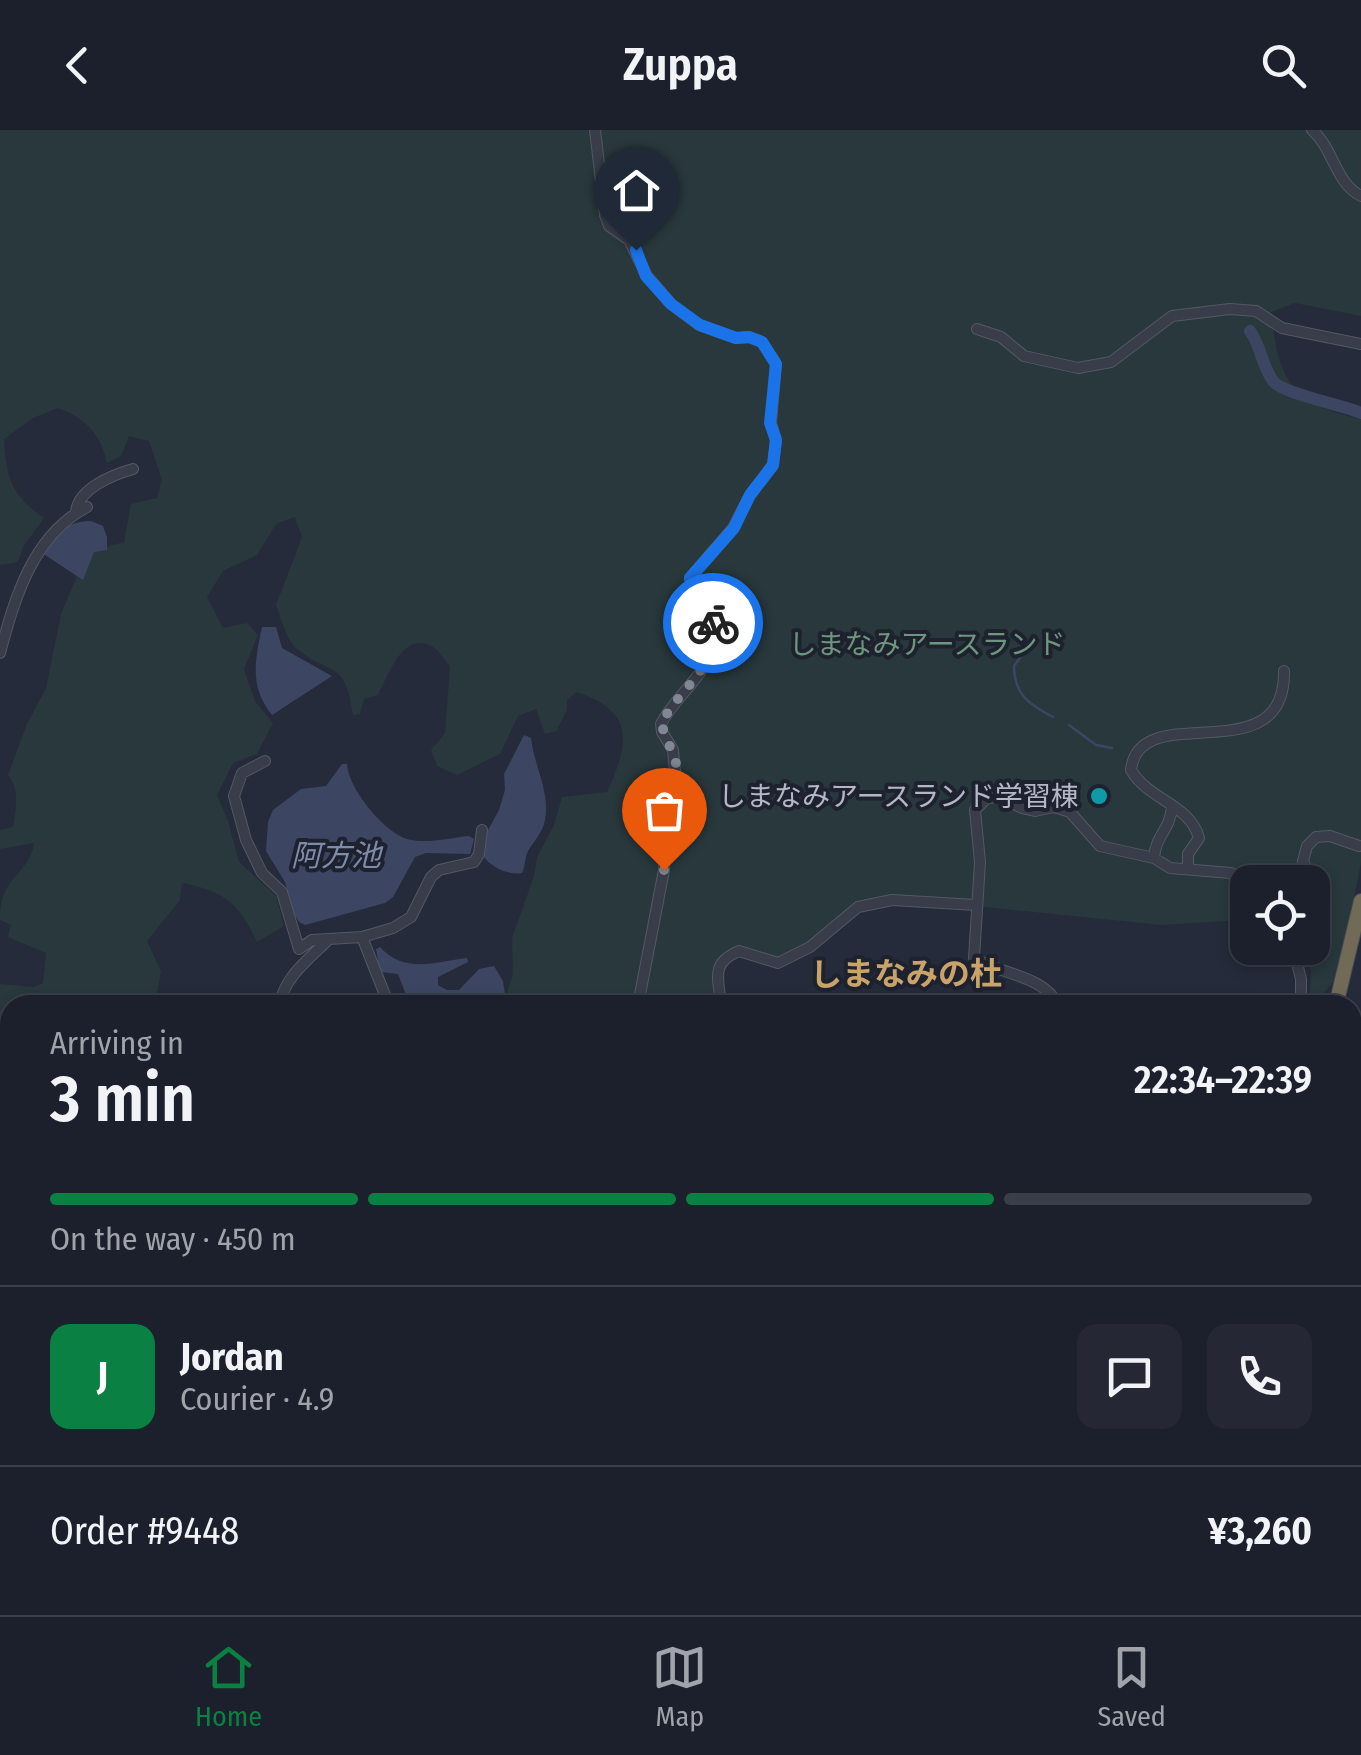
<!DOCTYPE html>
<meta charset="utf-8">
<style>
:root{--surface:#1c202c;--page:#252834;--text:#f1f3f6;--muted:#a0a3a9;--line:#3a3e48;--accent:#0b8043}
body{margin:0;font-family:"Fira Sans Condensed","Noto Sans JP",sans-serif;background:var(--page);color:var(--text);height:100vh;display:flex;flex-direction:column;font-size:38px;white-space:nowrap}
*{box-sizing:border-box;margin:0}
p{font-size:32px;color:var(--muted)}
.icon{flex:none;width:55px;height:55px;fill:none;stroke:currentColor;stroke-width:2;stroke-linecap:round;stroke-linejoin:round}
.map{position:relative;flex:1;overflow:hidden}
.details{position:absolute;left:0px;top:865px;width:1362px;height:620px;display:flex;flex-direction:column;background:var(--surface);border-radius:30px 30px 0 0;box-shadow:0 5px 15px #0003,0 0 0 2px var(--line)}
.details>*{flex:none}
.buttons{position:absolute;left:1230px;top:735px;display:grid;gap:20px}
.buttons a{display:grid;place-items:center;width:100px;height:100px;border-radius:20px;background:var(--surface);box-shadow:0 5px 15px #0003,0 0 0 2px var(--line);font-size:50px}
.pin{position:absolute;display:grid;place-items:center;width:85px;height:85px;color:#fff;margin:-102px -42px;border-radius:50% 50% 50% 0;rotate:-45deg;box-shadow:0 0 10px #0007}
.pin .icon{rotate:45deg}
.courier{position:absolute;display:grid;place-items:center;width:100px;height:100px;margin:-50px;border:8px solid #1a73e8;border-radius:50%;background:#fff;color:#222;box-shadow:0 2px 12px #0007}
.head em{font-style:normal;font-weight:600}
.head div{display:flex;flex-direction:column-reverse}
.head{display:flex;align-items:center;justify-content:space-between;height:170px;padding:0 50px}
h1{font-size:65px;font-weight:600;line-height:75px}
.bar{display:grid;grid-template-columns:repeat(4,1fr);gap:15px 10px;align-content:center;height:120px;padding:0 50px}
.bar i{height:12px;border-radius:8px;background:var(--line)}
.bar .active{background:var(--accent)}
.bar p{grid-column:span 4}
.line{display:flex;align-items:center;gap:25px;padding:0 50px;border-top:2px solid var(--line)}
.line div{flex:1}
.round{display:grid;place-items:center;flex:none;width:105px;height:105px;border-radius:20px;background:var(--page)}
header{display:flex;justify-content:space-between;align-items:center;height:130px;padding:0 50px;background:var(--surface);font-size:45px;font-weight:600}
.menu{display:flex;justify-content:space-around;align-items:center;height:140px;border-top:2px solid var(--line);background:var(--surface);font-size:28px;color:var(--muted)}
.menu a{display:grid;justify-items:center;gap:5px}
.menu .active{color:var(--accent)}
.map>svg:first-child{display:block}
</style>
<header><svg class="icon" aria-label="back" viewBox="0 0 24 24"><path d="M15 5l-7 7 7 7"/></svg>Zuppa<svg class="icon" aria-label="search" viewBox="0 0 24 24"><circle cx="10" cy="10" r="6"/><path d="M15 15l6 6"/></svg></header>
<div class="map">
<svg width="1361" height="1485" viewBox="0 0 1361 1485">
<rect width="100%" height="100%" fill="#252b3a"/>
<!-- green -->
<path fill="#28383c" d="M 0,0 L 1361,0 L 1361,186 L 1295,173 L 1271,182 C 1278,249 1291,274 1361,289 L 1361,733 L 1346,809 L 1334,851 L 1324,863 L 1320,875 L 1309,875 L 1311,842 L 1302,818 L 1312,818 L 1312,752 L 1248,752 L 1247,795 L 1228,791 L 1161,795 L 924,771 L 858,777 L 803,821 L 778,833 L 746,821 L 723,828 L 721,875 L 503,875 L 513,845 L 512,808 L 534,746 L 537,727 L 554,695 L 562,667 L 607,662 C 629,614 636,581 576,562 L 567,570 L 567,580 L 556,601 L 545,604 L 536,579 L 518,586 L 500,624 L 457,645 L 437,636 L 431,620 L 445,603 L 450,536 C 445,531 439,521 433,517 C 403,499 388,546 378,565 L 364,569 L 360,584 L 353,585 C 345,528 332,548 296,518 C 286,509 281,487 276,475 L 302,407 L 295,387 L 276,394 L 257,425 L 223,441 L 207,467 L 223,498 L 247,493 L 258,505 L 244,539 L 255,571 L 273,593 L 257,624 L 233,633 L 217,665 L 228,691 L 239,732 L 276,766 L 284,796 L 257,812 C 239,773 224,761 182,753 L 180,770 L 147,811 L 161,841 L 155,875 L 10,875 L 10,927 L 0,941 L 0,854 L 33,857 L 43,853 L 46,823 L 8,807 L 11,795 L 0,790 C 0,744 29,746 34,713 L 0,719 L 0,700 L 13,697 C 16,678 20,661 8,645 L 27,594 L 46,558 L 61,484 L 87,422 L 124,412 L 131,374 L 157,368 L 162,350 L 149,311 L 129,306 L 121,326 L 107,333 C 100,303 86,289 58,278 L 33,288 L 4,309 C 6,347 11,365 44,388 L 23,417 L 18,432 L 0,435 Z
M 1361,1061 L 1361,1195 L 1353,1207 L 1353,1070 Z
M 1361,1232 L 1361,1384 L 1353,1389 L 1353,1276 Z"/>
<!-- water -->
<path fill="#3c4662" d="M 91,391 L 103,396 L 107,407 L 107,420 L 94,422 L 83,450 L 42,423 C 58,403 64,392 91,391 Z
M 262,497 L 276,497 L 282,518 L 332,546 L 272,585 C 249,556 255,531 262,497 Z
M 524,605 L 531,608 C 534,637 552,664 544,694 C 541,704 533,712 528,721 C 524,729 526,735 522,743 C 510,746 491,737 484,727 L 487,702 L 499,680 L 505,660 L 504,644 Z
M 342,634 L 347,634 C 348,658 382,699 404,708 C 422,715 450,708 469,706 L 474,709 L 470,724 L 426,723 L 415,727 L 393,767 L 385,773 L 305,795 L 299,792 L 292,780 L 285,752 L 266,721 L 268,692 L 273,680 L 301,659 L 326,656 Z
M 380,817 C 404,844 435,832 467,828 L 468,832 L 438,847 L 438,855 L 447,860 L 459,860 L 479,839 L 494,836 L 503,851 L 505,865 L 520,875 L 410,875 L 398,844 L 380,842 L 376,819 Z"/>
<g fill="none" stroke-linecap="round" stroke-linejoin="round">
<!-- stream -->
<path stroke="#3c4662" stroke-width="2.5" d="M 1022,525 L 1014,536 C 1014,565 1030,575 1053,587
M 1069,595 L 1096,615 L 1112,618
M 557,1479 L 560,1475"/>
<!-- river -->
<path stroke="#3c4662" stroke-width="12" d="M 1250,201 C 1261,216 1262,236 1273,251 C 1281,263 1343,275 1361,283
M 646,1485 L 649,1475"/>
<!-- minor casing -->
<g stroke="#545865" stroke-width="12">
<path id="minor" d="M 595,0 L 605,85 L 609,96 L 629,110 L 647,146 L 671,174 L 699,195 L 736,208 L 749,207 L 762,212 L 776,234 L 771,293 L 776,310 L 773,335 L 750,365 L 733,398 L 690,448 C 692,466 706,474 712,490 C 725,534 678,560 661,594 L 662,602 L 673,620 L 675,642 L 668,671 L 664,740 L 638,875
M 1312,0 C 1334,19 1335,53 1361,66
M 977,199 L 1001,207 L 1024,226 L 1078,238 L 1111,232 L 1172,186 L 1230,179 L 1256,181 L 1282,198 L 1361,214
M 76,383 C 77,359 112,345 133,339
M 0,523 C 15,467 33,405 87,377
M 265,631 L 242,643 L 234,666 L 246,710 L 262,743 L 282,762 L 299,819 L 312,810 L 362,807 L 389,875
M 1154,728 C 1156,703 1170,702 1172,676
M 1188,739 L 1188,724 L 1199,708 C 1190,674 1148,670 1131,640 C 1139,566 1286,646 1284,541
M 1312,782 C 1326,759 1313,752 1303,731 L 1307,716 L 1316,707 L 1330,706 L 1359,716
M 362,807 L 393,798 L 411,787 L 431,747 L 439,740 L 474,732 L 479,724 L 482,700
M 1293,818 L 1301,849 L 1301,875
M 280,875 C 283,848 309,829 328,810
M 721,875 C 718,846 711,833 739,821 L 778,833 L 810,817 L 858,777 L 892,770 L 976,775
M 1057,875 C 1048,847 997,843 974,828 L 980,732 L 975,680 L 987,668 L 1000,667 L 1022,678 L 1035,681 L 1054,677 L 1070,682 L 1100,716 L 1154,728 L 1170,738 L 1231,743 L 1255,752
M 0,948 L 3,948
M 1352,971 L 1361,972
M 0,1024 L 10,1022
M 0,1295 L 10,1299
M 0,1344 L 10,1347
M 1352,1392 L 1361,1387
M 1352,1413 L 1361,1410
M 0,1426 L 10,1430
M 113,1475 L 145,1485
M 533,1475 L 556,1485
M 1116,1475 L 1126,1485
M 1267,1475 L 1269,1485
M 0,1480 L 10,1448
M 670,1482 L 683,1485
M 86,1485 L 89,1475
M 169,1485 L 171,1475
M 451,1485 L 456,1475
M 568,1485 L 571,1475
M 713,1485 L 719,1475
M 998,1485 L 1009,1475
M 1158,1485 L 1160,1475
M 1229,1485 L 1234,1475"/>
</g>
<!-- highway casing -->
<g stroke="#444855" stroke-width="16">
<path id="highway" d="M 1336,875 L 1361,771
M 1197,1485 L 1199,1475"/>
</g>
<!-- minor -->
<use href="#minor" stroke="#393d4a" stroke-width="10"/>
<!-- highway -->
<use href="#highway" stroke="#706a57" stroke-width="14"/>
</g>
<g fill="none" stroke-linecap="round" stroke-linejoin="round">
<!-- done -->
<path stroke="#828795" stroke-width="10" stroke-dasharray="0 18" d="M 664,740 L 668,672 L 676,632 L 661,594 C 680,557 718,539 713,493"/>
<!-- route -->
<path stroke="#1a73e8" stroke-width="12" d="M 636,120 L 646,146 L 671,174 L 700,195 L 736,208 L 749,207 L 762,212 L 776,234 L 770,293 L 776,310 L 773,335 L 750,365 L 734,398 L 690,448 L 694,464 L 713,493"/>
</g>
<!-- markers -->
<circle fill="#0f9aa8" stroke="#1e222f" stroke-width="4" cx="1099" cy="666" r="10"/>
<g text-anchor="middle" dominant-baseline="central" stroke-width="8" stroke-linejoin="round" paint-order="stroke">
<!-- park labels -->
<g font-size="28" fill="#6e957d" stroke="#1e222f">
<text x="927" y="514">しまなみアースランド</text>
</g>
<!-- poi labels -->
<g font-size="28" fill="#b4b8c6" stroke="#1e222f" text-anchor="end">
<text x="1079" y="666">しまなみアースランド学習棟</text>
</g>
<!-- water labels -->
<g font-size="30" font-style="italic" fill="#7f8bab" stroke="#1e222f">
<text x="336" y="726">阿方池</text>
</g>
<!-- quarter labels -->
<g font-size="32" font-weight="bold" fill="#caa36b" stroke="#1e222f">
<text x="906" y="844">しまなみの杜</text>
</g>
</g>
</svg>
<div class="buttons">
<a><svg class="icon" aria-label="locate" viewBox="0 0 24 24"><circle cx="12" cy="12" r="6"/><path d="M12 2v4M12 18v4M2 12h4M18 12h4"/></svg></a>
</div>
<div class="pin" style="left:664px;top:740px;background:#ea580c"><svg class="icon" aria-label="bag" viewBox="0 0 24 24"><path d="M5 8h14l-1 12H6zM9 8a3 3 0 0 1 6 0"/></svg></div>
<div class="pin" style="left:636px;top:120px;background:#1f2937"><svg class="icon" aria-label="home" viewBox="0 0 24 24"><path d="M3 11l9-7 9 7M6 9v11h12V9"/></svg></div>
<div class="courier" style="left:713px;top:493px"><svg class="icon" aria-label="bike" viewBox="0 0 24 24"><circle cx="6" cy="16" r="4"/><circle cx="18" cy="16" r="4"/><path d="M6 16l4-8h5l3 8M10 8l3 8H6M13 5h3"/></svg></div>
<section class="details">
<div class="head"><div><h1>3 min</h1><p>Arriving in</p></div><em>22:34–22:39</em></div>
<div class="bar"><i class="active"></i><i class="active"></i><i class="active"></i><i></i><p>On the way · 450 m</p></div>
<div class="line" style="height:180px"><b class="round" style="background:var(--accent);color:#fff">J</b><div><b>Jordan</b><p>Courier · 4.9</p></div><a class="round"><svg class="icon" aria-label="chat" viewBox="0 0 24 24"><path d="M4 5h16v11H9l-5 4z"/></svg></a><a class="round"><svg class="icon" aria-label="phone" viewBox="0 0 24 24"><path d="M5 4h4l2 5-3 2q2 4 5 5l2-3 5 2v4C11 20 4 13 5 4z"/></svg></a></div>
<div class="line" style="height:130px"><div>Order #9448</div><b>¥3,260</b></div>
</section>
</div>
<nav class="menu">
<a class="active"><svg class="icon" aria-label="home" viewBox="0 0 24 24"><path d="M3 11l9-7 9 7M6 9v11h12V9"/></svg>Home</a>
<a><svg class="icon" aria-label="map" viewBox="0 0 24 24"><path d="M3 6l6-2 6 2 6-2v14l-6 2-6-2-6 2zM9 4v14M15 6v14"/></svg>Map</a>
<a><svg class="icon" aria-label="saved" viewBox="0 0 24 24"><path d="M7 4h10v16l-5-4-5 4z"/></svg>Saved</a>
</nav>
